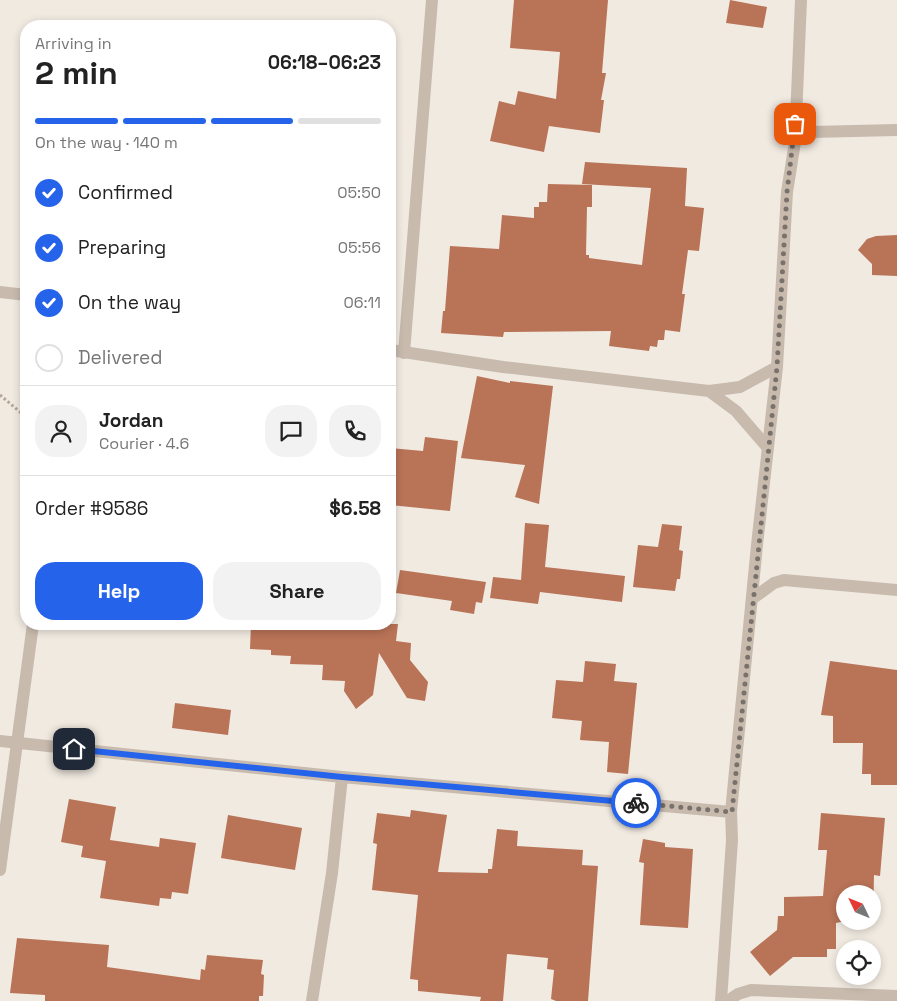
<!DOCTYPE html>
<meta charset="utf-8">
<style>
:root{--surface:#fff;--page:#f2f2f2;--text:#222;--muted:#767676;--line:#e0e0e0;--accent:#2563eb}
body{margin:0;font-family:"Space Grotesk",sans-serif;background:var(--page);color:var(--text);height:100vh;display:flex;flex-direction:column;font-size:19px;white-space:nowrap}
*{box-sizing:border-box;margin:0}
p{font-size:16px;color:var(--muted)}
.icon{flex:none;width:28px;height:28px;fill:none;stroke:currentColor;stroke-width:2;stroke-linecap:round;stroke-linejoin:round}
.map{position:relative;flex:1;overflow:hidden}
.sheet{position:absolute;left:20px;top:20px;width:376px;height:610px;display:flex;flex-direction:column;background:var(--surface);border-radius:20px;box-shadow:0 2px 8px #0003}
.sheet>*{flex:none}
.needle{width:32px;rotate:313deg}
.tools{position:absolute;left:836px;top:885px;display:grid;gap:10px}
.tools a{display:grid;place-items:center;width:45px;height:45px;border-radius:50%;background:var(--surface);box-shadow:0 2px 8px #0003;font-size:25px}
.pin{position:absolute;display:grid;place-items:center;width:42px;height:42px;color:#fff;margin:-21px;border-radius:10px;box-shadow:0 2px 8px #0006}
.courier{position:absolute;display:grid;place-items:center;width:50px;height:50px;margin:-25px;border:4px solid #2563eb;border-radius:50%;background:#fff;color:#222;box-shadow:0 1px 6px #0007}
.headline em{font-style:normal;font-weight:800}
.headline div{display:flex;flex-direction:column-reverse}
.headline{display:flex;align-items:center;justify-content:space-between;height:85px;padding:0 15px}
h1{font-size:32px;font-weight:800;line-height:38px}
.bar{display:grid;grid-template-columns:repeat(4,1fr);gap:8px 5px;align-content:center;height:60px;padding:0 15px}
.bar i{height:6px;border-radius:4px;background:var(--line)}
.bar .on{background:var(--accent)}
.bar p{grid-column:span 4}
.line{display:flex;align-items:center;gap:12px;padding:0 15px;border-top:1px solid var(--line)}
.line div{flex:1}
.round{display:grid;place-items:center;flex:none;width:52px;height:52px;border-radius:20px;background:var(--page)}
ol{padding:0 15px;list-style:none}
li{display:flex;align-items:center;gap:15px;height:55px}
li p{margin-inline-start:auto}
li .icon{padding:5px;border-radius:50%;background:var(--accent);color:#fff;stroke-width:4}
li:last-child{color:var(--muted)}
li i{width:28px;height:28px;border:2px solid var(--line);border-radius:50%}
.cta{display:flex;gap:10px;margin-top:auto;padding:10px 15px}
.cta a{flex:1;height:58px;border-radius:20px;background:var(--accent);color:#fff;font-size:20px;font-weight:800;line-height:58px;text-align:center}
.cta a+a{background:var(--page);color:var(--text)}
.map>svg:first-child{display:block}
</style>
<div class="map">
<svg width="897" height="1001" viewBox="0 0 897 1001">
<rect width="100%" height="100%" fill="#f1eae1"/>
<!-- building -->
<path fill="#b97357" d="M 514,0 L 608,0 L 602,73 L 606,73 L 601,100 L 604,100 L 600,133 L 549,126 L 544,152 L 490,141 L 499,101 L 515,105 L 518,91 L 556,99 L 560,52 L 510,48 Z
M 730,0 L 767,7 L 763,28 L 726,23 Z
M 585,162 L 687,168 L 685,206 L 704,208 L 699,251 L 688,250 L 682,294 L 685,294 L 680,332 L 665,330 L 664,340 L 658,340 L 657,347 L 650,346 L 649,351 L 609,346 L 611,331 L 504,332 L 503,337 L 441,333 L 443,311 L 445,311 L 450,246 L 499,249 L 502,215 L 534,218 L 534,207 L 539,207 L 539,202 L 547,202 L 548,184 L 592,185 L 592,207 L 587,207 L 586,255 L 589,255 L 589,258 L 642,265 L 651,188 L 582,184 Z
M 897,235 L 897,276 L 872,275 L 872,264 L 858,250 L 867,239 L 876,236 Z
M 477,376 L 510,383 L 510,381 L 553,386 L 539,504 L 515,497 L 525,465 L 461,458 Z
M 425,437 L 458,441 L 450,511 L 390,505 L 390,448 L 423,451 Z
M 525,523 L 549,525 L 545,567 L 625,576 L 622,602 L 540,592 L 538,604 L 490,598 L 493,577 L 521,580 Z
M 662,524 L 682,526 L 679,550 L 683,551 L 680,579 L 677,579 L 675,591 L 633,587 L 638,545 L 658,547 Z
M 400,570 L 486,582 L 482,603 L 476,602 L 474,614 L 450,610 L 452,601 L 396,593 Z
M 251,624 L 398,624 L 396,641 L 411,643 L 410,660 L 428,682 L 425,701 L 407,698 L 379,653 L 373,695 L 356,709 L 344,691 L 345,681 L 322,680 L 323,665 L 290,664 L 291,656 L 271,655 L 271,650 L 250,649 Z
M 585,661 L 616,664 L 614,681 L 637,683 L 628,774 L 607,772 L 609,742 L 580,740 L 582,721 L 552,718 L 556,680 L 583,682 Z
M 830,661 L 897,670 L 897,785 L 871,785 L 871,774 L 862,774 L 863,743 L 833,743 L 833,716 L 821,715 Z
M 175,703 L 231,710 L 228,735 L 172,728 Z
M 69,799 L 116,807 L 110,840 L 159,847 L 160,838 L 196,843 L 188,894 L 172,892 L 171,899 L 160,898 L 159,906 L 100,898 L 106,861 L 81,857 L 83,846 L 61,842 Z
M 411,810 L 447,815 L 438,872 L 488,873 L 488,869 L 492,869 L 497,829 L 518,831 L 517,846 L 583,850 L 582,865 L 598,866 L 588,1001 L 556,1001 L 551,999 L 554,970 L 547,969 L 548,958 L 507,954 L 503,1001 L 480,1001 L 481,997 L 418,991 L 418,980 L 410,979 L 418,895 L 372,890 L 377,844 L 373,843 L 377,813 L 410,817 Z
M 821,813 L 885,818 L 880,876 L 874,875 L 873,922 L 859,921 L 872,921 L 872,894 L 845,894 L 845,921 L 836,923 L 836,949 L 827,949 L 827,957 L 793,957 L 770,976 L 750,952 L 777,930 L 778,916 L 784,916 L 784,897 L 823,896 L 827,850 L 818,850 Z
M 228,815 L 302,828 L 295,870 L 221,858 Z
M 643,839 L 665,843 L 665,847 L 693,849 L 688,928 L 640,925 L 644,863 L 639,862 Z
M 17,938 L 109,945 L 107,967 L 200,980 L 201,969 L 205,970 L 207,955 L 263,960 L 261,974 L 264,975 L 263,996 L 259,996 L 259,1001 L 45,1001 L 45,995 L 10,993 Z"/>
<g fill="none" stroke-linecap="round" stroke-linejoin="round">
<!-- path -->
<path stroke="#b4a598" stroke-width="3" stroke-dasharray="2.5 2.5" stroke-linecap="butt" d="M 0,395 L 26,417"/>
<!-- minor -->
<path stroke="#c8bbae" stroke-width="12" d="M 795,142 L 811,132 L 897,130
M 0,292 L 26,295
M 390,350 L 503,367 L 709,391 L 740,387 L 777,367
M 404,353 L 432,0
M 709,391 L 736,411 L 768,448
M 752,599 L 774,583 L 784,580 L 897,590
M 0,741 L 342,777 L 731,812
M 0,870 L 33,624
M 312,1001 L 332,873 L 342,777
M 721,1001 L 732,840 L 731,812 L 757,545 L 777,367 L 787,192 L 795,142 L 801,0
M 728,1001 L 738,994 L 751,990 L 897,996"/>
</g>
<g fill="none" stroke-linecap="round" stroke-linejoin="round">
<!-- done -->
<path stroke="#79716b" stroke-width="5" stroke-dasharray="0 9" d="M 636,803 L 732,812 L 777,367 L 787,192 L 795,124"/>
<!-- route -->
<path stroke="#2563eb" stroke-width="6" d="M 74,749 L 342,777 L 636,803"/>
</g>
</svg>
<div class="tools">
<a><svg class="needle" viewBox="-14 -14 28 28"><path d="M0-13l5 13h-10z" fill="#e53935"/><path d="M0 13l5-13h-10z" fill="#767676"/></svg></a>
<a><svg class="icon" aria-label="locate" viewBox="0 0 24 24"><circle cx="12" cy="12" r="6"/><path d="M12 2v4M12 18v4M2 12h4M18 12h4"/></svg></a>
</div>
<div class="pin" style="left:795px;top:124px;background:#ea580c"><svg class="icon" aria-label="bag" viewBox="0 0 24 24"><path d="M5 8h14l-1 12H6zM9 8a3 3 0 0 1 6 0"/></svg></div>
<div class="pin" style="left:74px;top:749px;background:#1f2937"><svg class="icon" aria-label="home" viewBox="0 0 24 24"><path d="M3 11l9-7 9 7M6 9v11h12V9"/></svg></div>
<div class="courier" style="left:636px;top:803px"><svg class="icon" aria-label="bike" viewBox="0 0 24 24"><circle cx="6" cy="16" r="4"/><circle cx="18" cy="16" r="4"/><path d="M6 16l4-8h5l3 8M10 8l3 8H6M13 5h3"/></svg></div>
<section class="sheet">
<div class="headline"><div><h1>2 min</h1><p>Arriving in</p></div><em>06:18–06:23</em></div>
<div class="bar"><i class="on"></i><i class="on"></i><i class="on"></i><i></i><p>On the way · 140 m</p></div>
<ol>
<li><svg class="icon" aria-label="check" viewBox="0 0 24 24"><path d="M5 12l5 5 9-10"/></svg>Confirmed<p>05:50</p></li>
<li><svg class="icon" aria-label="check" viewBox="0 0 24 24"><path d="M5 12l5 5 9-10"/></svg>Preparing<p>05:56</p></li>
<li><svg class="icon" aria-label="check" viewBox="0 0 24 24"><path d="M5 12l5 5 9-10"/></svg>On the way<p>06:11</p></li>
<li><i></i>Delivered</li>
</ol>
<div class="line" style="height:90px"><a class="round"><svg class="icon" aria-label="person" viewBox="0 0 24 24"><circle cx="12" cy="8" r="4"/><path d="M4 21q1-7 8-7t8 7"/></svg></a><div><b>Jordan</b><p>Courier · 4.6</p></div><a class="round"><svg class="icon" aria-label="chat" viewBox="0 0 24 24"><path d="M4 5h16v11H9l-5 4z"/></svg></a><a class="round"><svg class="icon" aria-label="phone" viewBox="0 0 24 24"><path d="M5 4h4l2 5-3 2q2 4 5 5l2-3 5 2v4C11 20 4 13 5 4z"/></svg></a></div>
<div class="line" style="height:65px"><div>Order #9586</div><b>$6.58</b></div>
<div class="cta"><a>Help</a><a>Share</a></div>
</section>
</div>
